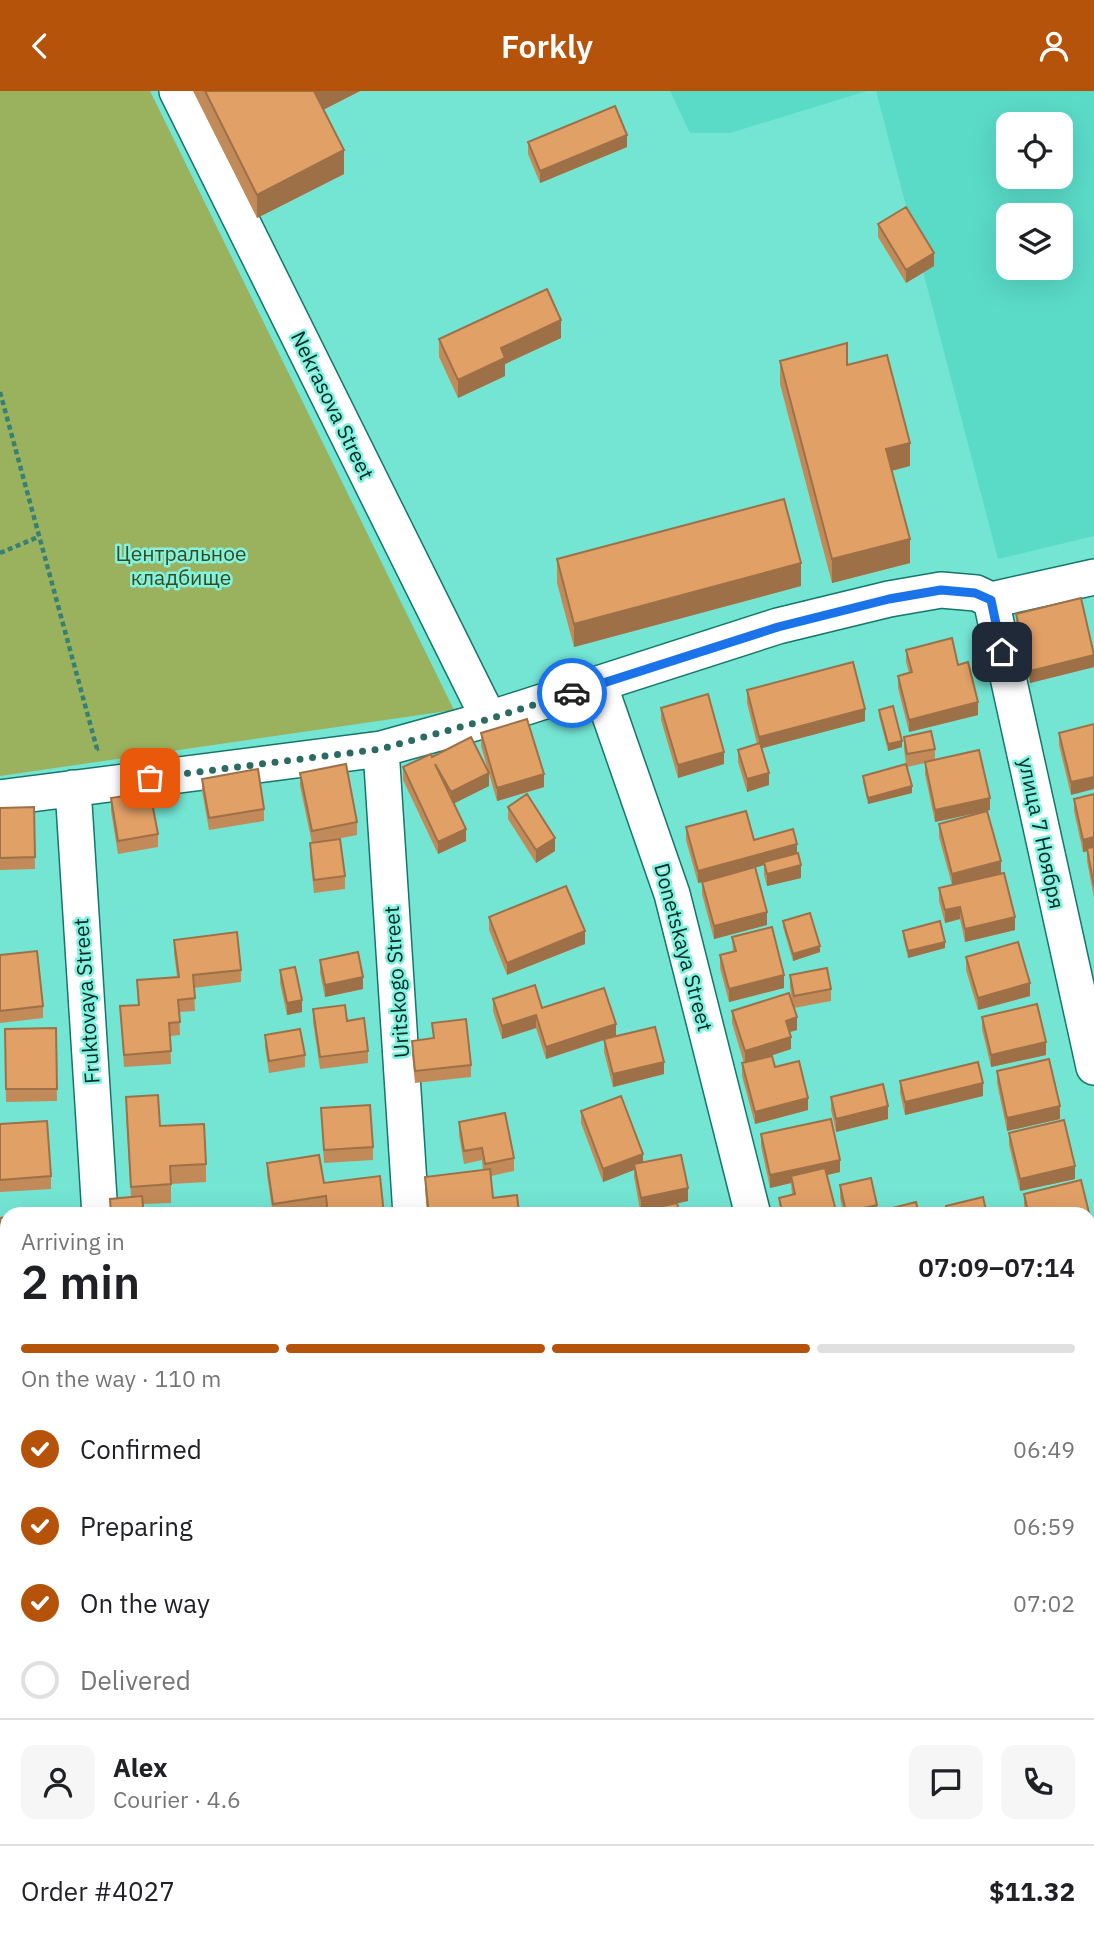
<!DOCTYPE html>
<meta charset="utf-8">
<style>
:root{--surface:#fff;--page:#f6f6f6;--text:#202124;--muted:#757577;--line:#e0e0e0;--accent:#b45309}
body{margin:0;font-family:"IBM Plex Sans",sans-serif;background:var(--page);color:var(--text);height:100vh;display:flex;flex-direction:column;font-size:26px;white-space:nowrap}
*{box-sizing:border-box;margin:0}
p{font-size:23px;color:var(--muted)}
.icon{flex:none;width:38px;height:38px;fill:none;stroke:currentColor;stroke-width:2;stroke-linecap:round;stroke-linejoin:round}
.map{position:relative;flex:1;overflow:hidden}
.panel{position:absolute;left:0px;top:1116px;width:1096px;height:744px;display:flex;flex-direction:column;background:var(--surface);border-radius:21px 21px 0 0;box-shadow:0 7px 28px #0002}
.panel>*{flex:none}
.fabs{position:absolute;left:996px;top:21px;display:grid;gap:14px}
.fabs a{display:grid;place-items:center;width:77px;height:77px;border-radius:14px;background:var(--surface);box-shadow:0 7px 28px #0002;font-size:35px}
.pin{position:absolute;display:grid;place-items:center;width:60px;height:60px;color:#fff;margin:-30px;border-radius:14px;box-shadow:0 4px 10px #0006}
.courier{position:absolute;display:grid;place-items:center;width:70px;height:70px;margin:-35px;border:5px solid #1a73e8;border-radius:50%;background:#fff;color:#222;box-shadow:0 2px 9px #0007}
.head em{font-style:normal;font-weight:600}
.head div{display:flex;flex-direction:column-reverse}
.head{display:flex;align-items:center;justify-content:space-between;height:119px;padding:0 21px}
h1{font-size:46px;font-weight:600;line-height:52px}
.bar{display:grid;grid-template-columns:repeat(4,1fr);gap:10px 7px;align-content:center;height:84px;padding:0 21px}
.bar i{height:9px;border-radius:5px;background:var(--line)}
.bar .current{background:var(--accent)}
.bar p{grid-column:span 4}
.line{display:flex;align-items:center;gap:18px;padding:0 21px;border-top:2px solid var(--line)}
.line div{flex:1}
.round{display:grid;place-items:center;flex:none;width:74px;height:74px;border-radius:14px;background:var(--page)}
ol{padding:0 21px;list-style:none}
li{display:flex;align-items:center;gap:21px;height:77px}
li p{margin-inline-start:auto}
li .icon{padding:7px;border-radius:50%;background:var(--accent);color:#fff;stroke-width:4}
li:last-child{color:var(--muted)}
li i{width:38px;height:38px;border:4px solid var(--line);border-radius:50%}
header{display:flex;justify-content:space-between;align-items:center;height:91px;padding:0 21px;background:var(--accent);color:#fff;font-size:32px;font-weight:600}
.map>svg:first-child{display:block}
</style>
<header><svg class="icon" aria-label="back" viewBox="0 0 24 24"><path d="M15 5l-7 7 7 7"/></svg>Forkly<svg class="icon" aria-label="person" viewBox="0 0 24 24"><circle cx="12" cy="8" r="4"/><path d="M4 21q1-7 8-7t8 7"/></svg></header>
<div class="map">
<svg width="1094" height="1860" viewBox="0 0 1094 1860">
<rect width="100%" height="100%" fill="#74e5d3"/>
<!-- built -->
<path fill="#5adbc8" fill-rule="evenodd" d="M 670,0 L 867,0 L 730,42 L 690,42 Z
M 876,0 L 1094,0 L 1094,445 L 998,468 ZM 1008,33 L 1060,33 L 1060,86 L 1008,86 ZM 1008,124 L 1060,124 L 1060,177 L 1008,177 Z
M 1089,1836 L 1094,1836 L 1094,1842 L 1087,1860 L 197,1860 L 198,1853 L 1088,1853 Z"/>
<!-- green -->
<path fill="#9ab15e" d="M 0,0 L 150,0 L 454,619 L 0,685 Z"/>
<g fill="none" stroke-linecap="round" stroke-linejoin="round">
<!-- minor casing -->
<g stroke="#15766a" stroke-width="38">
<path id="minor" d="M 177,0 L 489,628
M 991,509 L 1094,976
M 599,593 L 672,803 L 753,1124
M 381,658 L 411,1124
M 73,697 L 100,1124
M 0,707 L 381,658 L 489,628 L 778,535 L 889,508 L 941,499 L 976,502 L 991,509 L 1094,486
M 137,1853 L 138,1860"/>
</g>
<!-- path -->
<path stroke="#388075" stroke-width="4.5" stroke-dasharray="5 3.5" stroke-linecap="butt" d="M 0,301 L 97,658 L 94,659
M 0,462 L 38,446"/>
<!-- minor -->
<use href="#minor" stroke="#fff" stroke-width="35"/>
</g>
<!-- wall -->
<path fill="#c28a58" d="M 193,0 L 360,0 L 323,19 L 344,83 L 257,127 Z
M 528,51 L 627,56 L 540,92 L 528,63 Z
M 878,133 L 934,175 L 906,192 L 878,146 Z
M 561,247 L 505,273 L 505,285 L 458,307 L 439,266 L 439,248 Z
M 780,270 L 847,274 L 910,375 L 892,380 L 910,472 L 832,492 L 780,293 Z
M 557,468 L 801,495 L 574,556 L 557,492 Z
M 1016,523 L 1094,561 L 1094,576 L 1030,592 L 1016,536 Z
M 906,559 L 958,574 L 978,624 L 909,641 L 898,597 L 898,585 L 909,582 L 906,571 Z
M 747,599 L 865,630 L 762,657 L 769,694 L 747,701 L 738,671 L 738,659 L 757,653 L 747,612 Z
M 661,617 L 724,673 L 678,687 L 661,629 Z
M 879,619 L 902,656 L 888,660 L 879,625 Z
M 1094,633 L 1071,704 L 1059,654 L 1059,642 Z
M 481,642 L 544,696 L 497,710 L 481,655 Z
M 904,646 L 935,658 L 935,668 L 990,719 L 935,731 L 925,683 L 925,672 L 907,676 L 912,702 L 868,713 L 863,691 L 863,685 L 906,673 L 904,658 Z
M 432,666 L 489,695 L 454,712 L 466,750 L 438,763 L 403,689 L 403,676 Z
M 300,682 L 357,731 L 357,744 L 321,751 L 345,785 L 345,798 L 314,802 L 310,765 L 310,752 L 312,752 L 300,695 Z
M 202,688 L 264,718 L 264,730 L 209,739 L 202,700 Z
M 1094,703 L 1094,807 L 1087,770 L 1087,760 L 1083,761 L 1074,720 L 1074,708 Z
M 111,707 L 158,743 L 158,756 L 118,763 L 111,720 Z
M 34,716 L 35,778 L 0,779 L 0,717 Z
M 508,716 L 555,760 L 536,772 L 508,728 Z
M 939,733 L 1001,782 L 1015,839 L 965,851 L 960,828 L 945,832 L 939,810 L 939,797 L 952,794 L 939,746 Z
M 686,736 L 754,749 L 797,763 L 801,787 L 767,795 L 764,784 L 764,774 L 755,777 L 767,834 L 714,848 L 702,803 L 702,791 L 698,792 L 686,749 Z
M 489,826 L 585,853 L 507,884 L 489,839 Z
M 783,830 L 820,861 L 793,870 L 783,836 Z
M 903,840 L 945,857 L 908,867 L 903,846 Z
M 732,846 L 784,897 L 729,911 L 720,877 L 720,864 L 733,861 Z
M 174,849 L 241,879 L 241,891 L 194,897 L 195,920 L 179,921 L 180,944 L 170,945 L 171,973 L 124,976 L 120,915 L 138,914 L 137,889 L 177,886 L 174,861 Z
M 0,864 L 43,915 L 43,927 L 0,932 Z
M 966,866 L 1030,905 L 978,919 L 966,879 Z
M 320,869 L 363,898 L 325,906 L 320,882 Z
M 280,879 L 302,921 L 287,924 L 280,892 Z
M 790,884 L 831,898 L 831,910 L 794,917 L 797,939 L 789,941 L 791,958 L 761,968 L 775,976 L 808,1019 L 755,1033 L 742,985 L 742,972 L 744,972 L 732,932 L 732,920 L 793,916 L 790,897 Z
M 493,908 L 542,917 L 616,945 L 664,983 L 613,996 L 604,961 L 604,949 L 546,968 L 536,937 L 502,948 L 493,920 Z
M 313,918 L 347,930 L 368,960 L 368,972 L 320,978 L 313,931 Z
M 982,926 L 1046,964 L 991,976 L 982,938 Z
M 432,932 L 471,974 L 471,986 L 415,992 L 412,962 L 412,950 L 433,947 Z
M 56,937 L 57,1010 L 6,1011 L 5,938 Z
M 265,944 L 305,964 L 305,976 L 269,982 L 265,956 Z
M 997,980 L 1060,1028 L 1007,1040 L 997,992 Z
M 900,990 L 983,1005 L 905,1024 L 900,1002 Z
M 126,1006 L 206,1073 L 206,1091 L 171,1093 L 171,1112 L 143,1113 L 144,1124 L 110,1124 L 110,1108 L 131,1106 L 126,1024 Z
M 831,1006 L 888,1028 L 836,1041 L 831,1019 Z
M 321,1017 L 373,1056 L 373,1069 L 324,1072 Z
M 581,1020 L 688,1110 L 677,1112 L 680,1123 L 694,1124 L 641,1124 L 634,1086 L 634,1079 L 603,1091 L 581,1032 Z
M 459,1031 L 514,1067 L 514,1080 L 491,1085 L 493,1107 L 517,1104 L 519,1124 L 427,1124 L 425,1098 L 425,1086 L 483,1079 L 482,1069 L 464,1073 L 459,1044 Z
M 0,1033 L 51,1085 L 51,1098 L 0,1101 Z
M 1009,1042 L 1075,1088 L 1020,1100 L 1009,1054 Z
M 761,1043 L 840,1081 L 827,1084 L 837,1124 L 780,1124 L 779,1107 L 792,1104 L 791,1092 L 770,1097 L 761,1055 Z
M 267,1072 L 324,1092 L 384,1124 L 326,1124 L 326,1117 L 286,1124 L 273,1124 L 267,1084 Z
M 1081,1089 L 1092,1134 L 1092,1147 L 1088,1148 L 1088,1124 L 1026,1124 L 1024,1115 L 1024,1103 Z
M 840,1094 L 877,1121 L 919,1124 L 844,1124 L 840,1107 Z
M 7,1126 L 7,1185 L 0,1186 L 0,1127 Z
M 0,1200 L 5,1207 L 7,1207 L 7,1394 L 0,1394 L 0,1263 L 1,1263 L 0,1254 Z
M 1094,1282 L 1094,1425 L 1092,1417 L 1092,1406 L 1088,1407 L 1088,1283 Z
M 0,1430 L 7,1430 L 7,1522 L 0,1522 Z
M 1088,1554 L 1094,1557 L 1094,1662 L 1088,1660 Z
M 7,1651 L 7,1699 L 0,1700 L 0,1652 Z
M 0,1808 L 7,1809 L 7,1853 L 37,1860 L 0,1860 Z"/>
<!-- shaded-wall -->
<path fill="#9e7047" d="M 313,0 L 360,0 L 313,24 Z
M 627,44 L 627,56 L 540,92 L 540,80 Z
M 344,59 L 344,83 L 257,127 L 257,104 Z
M 934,162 L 934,175 L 906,192 L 906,179 Z
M 561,229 L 561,247 L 505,273 L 505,285 L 458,307 L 458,289 L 501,257 Z
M 910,352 L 910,375 L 886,381 L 886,358 Z
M 910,448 L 910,472 L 832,492 L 832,468 Z
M 801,472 L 801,495 L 574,556 L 574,533 Z
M 1094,564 L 1094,576 L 1030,592 L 1030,580 Z
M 978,611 L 978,624 L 909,641 L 909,629 Z
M 865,618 L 865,630 L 759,658 L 759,646 Z
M 902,650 L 902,656 L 888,660 L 888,653 Z
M 724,661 L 724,673 L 678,687 L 678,674 Z
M 489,682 L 489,695 L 451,714 L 451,701 Z
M 769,682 L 769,694 L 747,701 L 747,688 Z
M 544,683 L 544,696 L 497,710 L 497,697 Z
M 1094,686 L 1094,698 L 1071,704 L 1071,691 Z
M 912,695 L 912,702 L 868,713 L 868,707 Z
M 990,707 L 990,719 L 935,731 L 935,719 Z
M 466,738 L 466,750 L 438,763 L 438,751 Z
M 1094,746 L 1094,759 L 1083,761 L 1083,749 Z
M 555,747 L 555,760 L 536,772 L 536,759 Z
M 797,753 L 797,765 L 764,771 L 764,774 L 698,792 L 698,780 Z
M 1001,770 L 1001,782 L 952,796 L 952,783 Z
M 801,774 L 801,787 L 767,795 L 767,783 Z
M 960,816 L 960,828 L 945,832 L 945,819 Z
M 767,821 L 767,834 L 714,848 L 714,835 Z
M 1015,826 L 1015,839 L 965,851 L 965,838 Z
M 585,840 L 585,853 L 507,884 L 507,872 Z
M 945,851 L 945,857 L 908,867 L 908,860 Z
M 820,855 L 820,861 L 793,870 L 793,863 Z
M 784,884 L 784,897 L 729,911 L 729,898 Z
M 363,886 L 363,898 L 325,906 L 325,894 Z
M 1030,892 L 1030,905 L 978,919 L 978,907 Z
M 302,909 L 302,921 L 287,924 L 287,912 Z
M 536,924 L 536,937 L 502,948 L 502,935 Z
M 797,926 L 797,939 L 786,942 L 786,930 Z
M 616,933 L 616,945 L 546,968 L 546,956 Z
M 791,946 L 791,958 L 745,973 L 745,960 Z
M 1046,951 L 1046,964 L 991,976 L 991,964 Z
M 664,971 L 664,983 L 613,996 L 613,983 Z
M 983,992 L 983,1005 L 905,1024 L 905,1011 Z
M 808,1007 L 808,1019 L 755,1033 L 755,1021 Z
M 888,1015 L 888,1028 L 836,1041 L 836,1028 Z
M 1060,1015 L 1060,1028 L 1007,1040 L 1007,1027 Z
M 643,1063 L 643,1076 L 634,1073 L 634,1079 L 603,1091 L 603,1078 Z
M 840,1069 L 840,1081 L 792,1092 L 791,1085 L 791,1092 L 770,1097 L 770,1084 Z
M 1075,1075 L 1075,1088 L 1020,1100 L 1020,1088 Z
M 688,1097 L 688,1110 L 641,1120 L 641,1107 Z
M 877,1114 L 877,1124 L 846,1124 L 846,1121 Z
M 1092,1134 L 1092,1147 L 1088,1148 L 1088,1135 Z
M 1094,1197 L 1094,1210 L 1088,1211 L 1088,1199 Z
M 1094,1264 L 1094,1276 L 1088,1278 L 1088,1265 Z
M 1094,1330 L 1094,1343 L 1088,1344 L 1088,1332 Z
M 1094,1393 L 1094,1406 L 1088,1407 L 1088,1394 Z
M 1037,1853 L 1043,1853 L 1041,1860 L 1034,1860 Z"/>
<!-- building -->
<path fill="#e1a066" stroke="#9e7047" stroke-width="2" d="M 205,0 L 314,0 L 344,59 L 257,104 Z
M 615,15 L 627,44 L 540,80 L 528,51 Z
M 906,116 L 934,162 L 906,179 L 878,133 Z
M 547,198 L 561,229 L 501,257 L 505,267 L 458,289 L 439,248 Z
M 847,252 L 847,274 L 887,264 L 910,352 L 886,358 L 910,448 L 832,468 L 780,270 Z
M 784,408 L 801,472 L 574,533 L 557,468 Z
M 1081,507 L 1094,564 L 1030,580 L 1016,523 Z
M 952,547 L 958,574 L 968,571 L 978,611 L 909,629 L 898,585 L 912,581 L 906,559 Z
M 853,571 L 865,618 L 759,646 L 747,599 Z
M 708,603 L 724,661 L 678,674 L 661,617 Z
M 893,615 L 902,650 L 888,653 L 879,619 Z
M 527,628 L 544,683 L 497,697 L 481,642 Z
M 1094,633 L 1094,686 L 1071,691 L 1059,642 Z
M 931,640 L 935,658 L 907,663 L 904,646 Z
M 471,646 L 489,682 L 451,701 L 435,673 L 466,738 L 438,751 L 403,676 L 431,663 L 432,666 Z
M 760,652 L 769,682 L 747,688 L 738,659 Z
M 979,659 L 990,707 L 935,719 L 925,671 Z
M 346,673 L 357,731 L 312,740 L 300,682 Z
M 906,673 L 912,695 L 868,707 L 863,685 Z
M 258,678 L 264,718 L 209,727 L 202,688 Z
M 150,701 L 158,743 L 118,750 L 111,707 Z
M 527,703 L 555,747 L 536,759 L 508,716 Z
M 1094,703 L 1094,746 L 1083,749 L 1074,708 Z
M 34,716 L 35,766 L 0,767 L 0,717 Z
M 746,720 L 754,749 L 793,738 L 797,753 L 698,780 L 686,736 Z
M 987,720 L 1001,770 L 952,783 L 939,733 Z
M 340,748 L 345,785 L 314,789 L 310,752 Z
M 1094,756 L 1094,795 L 1087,757 Z
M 798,762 L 801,774 L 767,783 L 764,771 Z
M 755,776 L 767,821 L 714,835 L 702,791 Z
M 1004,782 L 1015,826 L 965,838 L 960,816 L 945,819 L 939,797 Z
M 566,795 L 585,840 L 507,872 L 489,826 Z
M 810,822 L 820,855 L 793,863 L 783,830 Z
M 940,830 L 945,851 L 908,860 L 903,840 Z
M 772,836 L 784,884 L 729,898 L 720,864 L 736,860 L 732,846 Z
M 237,841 L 241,879 L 193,884 L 195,907 L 178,909 L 180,931 L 169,932 L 171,960 L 124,964 L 120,915 L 139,914 L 137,889 L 179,886 L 174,849 Z
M 1018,851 L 1030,892 L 978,907 L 966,866 Z
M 37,860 L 43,915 L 0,920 L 0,864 Z
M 358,861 L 363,886 L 325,894 L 320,869 Z
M 295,876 L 302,909 L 287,912 L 280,879 Z
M 827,877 L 831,898 L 794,905 L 790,884 Z
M 535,894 L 542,917 L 604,897 L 616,933 L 546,956 L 536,924 L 502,935 L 493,908 Z
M 789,902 L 797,926 L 786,930 L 791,946 L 745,960 L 732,920 Z
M 1037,913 L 1046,951 L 991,964 L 982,926 Z
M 345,914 L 347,930 L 364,927 L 368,960 L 320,966 L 313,918 Z
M 466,928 L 471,974 L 415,980 L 412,950 L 434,947 L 432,932 Z
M 655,936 L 664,971 L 613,983 L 604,948 Z
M 56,937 L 57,998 L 6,998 L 5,938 Z
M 300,938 L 305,964 L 269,970 L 265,944 Z
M 772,965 L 775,976 L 799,970 L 808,1007 L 755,1021 L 742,972 Z
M 1049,968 L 1060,1015 L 1007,1027 L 997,980 Z
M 978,971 L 983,992 L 905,1011 L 900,990 Z
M 883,993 L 888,1015 L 836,1028 L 831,1006 Z
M 158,1004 L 160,1035 L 204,1033 L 206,1073 L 170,1075 L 171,1093 L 131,1096 L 126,1006 Z
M 621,1005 L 643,1063 L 603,1078 L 581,1020 Z
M 370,1014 L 373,1056 L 324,1059 L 321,1017 Z
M 505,1022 L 514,1067 L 485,1073 L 482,1057 L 464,1060 L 459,1031 Z
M 831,1028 L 840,1069 L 770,1084 L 761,1043 Z
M 1064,1029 L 1075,1075 L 1020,1088 L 1009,1042 Z
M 47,1030 L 51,1085 L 0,1089 L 0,1033 Z
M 319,1064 L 324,1092 L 380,1085 L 384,1124 L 328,1124 L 326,1105 L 273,1113 L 267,1072 Z
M 681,1064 L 688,1097 L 641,1107 L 634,1073 Z
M 825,1077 L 837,1124 L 783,1124 L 779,1107 L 795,1103 L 791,1085 Z
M 490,1078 L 493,1107 L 517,1104 L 519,1122 L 504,1124 L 429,1124 L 425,1086 Z
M 871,1087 L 877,1114 L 846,1121 L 840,1094 Z
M 1081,1089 L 1092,1134 L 1088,1135 L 1088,1124 L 1029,1124 L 1024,1103 Z
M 142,1105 L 144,1124 L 111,1124 L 110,1108 Z
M 983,1106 L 987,1124 L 948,1124 L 946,1115 Z
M 916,1111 L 919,1124 L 865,1124 Z
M 677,1112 L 680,1123 L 693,1120 L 694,1124 L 642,1124 L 641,1120 Z
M 7,1126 L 7,1173 L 0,1173 L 0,1127 Z
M 1093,1153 L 1094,1157 L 1094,1197 L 1088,1199 L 1088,1154 Z
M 0,1200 L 4,1200 L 5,1207 L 7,1207 L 7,1250 L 1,1251 L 0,1242 Z
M 1094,1220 L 1094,1264 L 1088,1265 L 1088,1221 Z
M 0,1263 L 7,1263 L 7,1310 L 0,1310 Z
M 1094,1282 L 1094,1330 L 1088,1332 L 1088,1283 Z
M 7,1319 L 7,1382 L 0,1382 L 0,1320 Z
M 1094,1342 L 1094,1393 L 1088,1394 L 1088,1343 Z
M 0,1430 L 7,1430 L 7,1510 L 0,1509 Z
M 1088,1554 L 1094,1557 L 1094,1650 L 1088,1647 Z
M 0,1555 L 5,1555 L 0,1640 Z
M 7,1651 L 7,1686 L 0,1688 L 0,1652 Z
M 0,1808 L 7,1809 L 7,1838 L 0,1838 Z
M 0,1844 L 7,1845 L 7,1853 L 36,1853 L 36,1860 L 0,1860 Z
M 255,1853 L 447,1853 L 465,1860 L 252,1860 Z
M 807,1853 L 1037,1853 L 1034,1860 L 805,1860 Z"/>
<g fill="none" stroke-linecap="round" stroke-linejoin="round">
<!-- done -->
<path stroke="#2b6b62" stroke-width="7" stroke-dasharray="0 12.6" d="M 150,687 L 381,658 L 489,628 L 572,602"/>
<!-- route -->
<path stroke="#1a73e8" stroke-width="9" d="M 572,602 L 778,536 L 889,508 L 941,499 L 975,502 L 991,509 L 1002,561"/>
</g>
<g text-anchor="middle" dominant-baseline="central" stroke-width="5" stroke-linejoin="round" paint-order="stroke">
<!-- street labels -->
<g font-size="21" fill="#042a25" stroke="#82f3e0">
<text transform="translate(333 314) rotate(64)">Nekrasova Street</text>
<text transform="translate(1042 742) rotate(78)">улица 7 Ноября</text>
<text transform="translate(684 856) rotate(75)">Donetskaya Street</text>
<text transform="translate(396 891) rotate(-94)">Uritskogo Street</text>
<text transform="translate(86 910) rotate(-94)">Fruktovaya Street</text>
</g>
<!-- park labels -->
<g font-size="21" fill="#3c4917" stroke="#82f3e0">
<text x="181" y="462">Центральное<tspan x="181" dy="24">кладбище</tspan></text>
</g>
</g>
</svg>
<div class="fabs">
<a><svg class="icon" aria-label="locate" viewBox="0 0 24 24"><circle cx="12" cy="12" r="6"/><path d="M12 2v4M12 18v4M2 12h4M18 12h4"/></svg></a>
<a><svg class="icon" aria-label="layers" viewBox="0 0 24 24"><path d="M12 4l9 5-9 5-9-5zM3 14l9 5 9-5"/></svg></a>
</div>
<div class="pin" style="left:150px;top:687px;background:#ea580c"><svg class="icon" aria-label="bag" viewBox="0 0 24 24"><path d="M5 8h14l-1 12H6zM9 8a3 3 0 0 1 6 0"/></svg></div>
<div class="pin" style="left:1002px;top:561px;background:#1f2937"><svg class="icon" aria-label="home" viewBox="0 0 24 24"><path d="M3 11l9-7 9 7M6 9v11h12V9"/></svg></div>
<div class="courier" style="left:572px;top:602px"><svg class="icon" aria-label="car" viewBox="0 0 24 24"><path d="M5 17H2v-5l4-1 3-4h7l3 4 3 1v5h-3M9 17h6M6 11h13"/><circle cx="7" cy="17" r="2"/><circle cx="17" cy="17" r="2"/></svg></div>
<section class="panel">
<div class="head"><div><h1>2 min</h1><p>Arriving in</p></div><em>07:09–07:14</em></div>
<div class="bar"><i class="current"></i><i class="current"></i><i class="current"></i><i></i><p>On the way · 110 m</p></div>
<ol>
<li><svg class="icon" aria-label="check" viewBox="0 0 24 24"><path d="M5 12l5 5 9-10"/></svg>Confirmed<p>06:49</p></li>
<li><svg class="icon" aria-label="check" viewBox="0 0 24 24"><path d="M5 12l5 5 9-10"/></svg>Preparing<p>06:59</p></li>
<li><svg class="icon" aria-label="check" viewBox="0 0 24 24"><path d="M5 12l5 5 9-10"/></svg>On the way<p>07:02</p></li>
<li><i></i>Delivered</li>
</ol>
<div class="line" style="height:126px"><a class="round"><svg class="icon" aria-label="person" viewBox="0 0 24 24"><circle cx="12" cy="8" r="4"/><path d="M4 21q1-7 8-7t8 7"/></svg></a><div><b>Alex</b><p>Courier · 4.6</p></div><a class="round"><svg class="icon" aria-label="chat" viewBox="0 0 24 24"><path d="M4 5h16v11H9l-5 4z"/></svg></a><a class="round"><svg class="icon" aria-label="phone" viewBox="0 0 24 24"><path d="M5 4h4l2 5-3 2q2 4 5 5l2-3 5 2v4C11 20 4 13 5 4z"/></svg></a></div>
<div class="line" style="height:91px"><div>Order #4027</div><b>$11.32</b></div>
</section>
</div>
